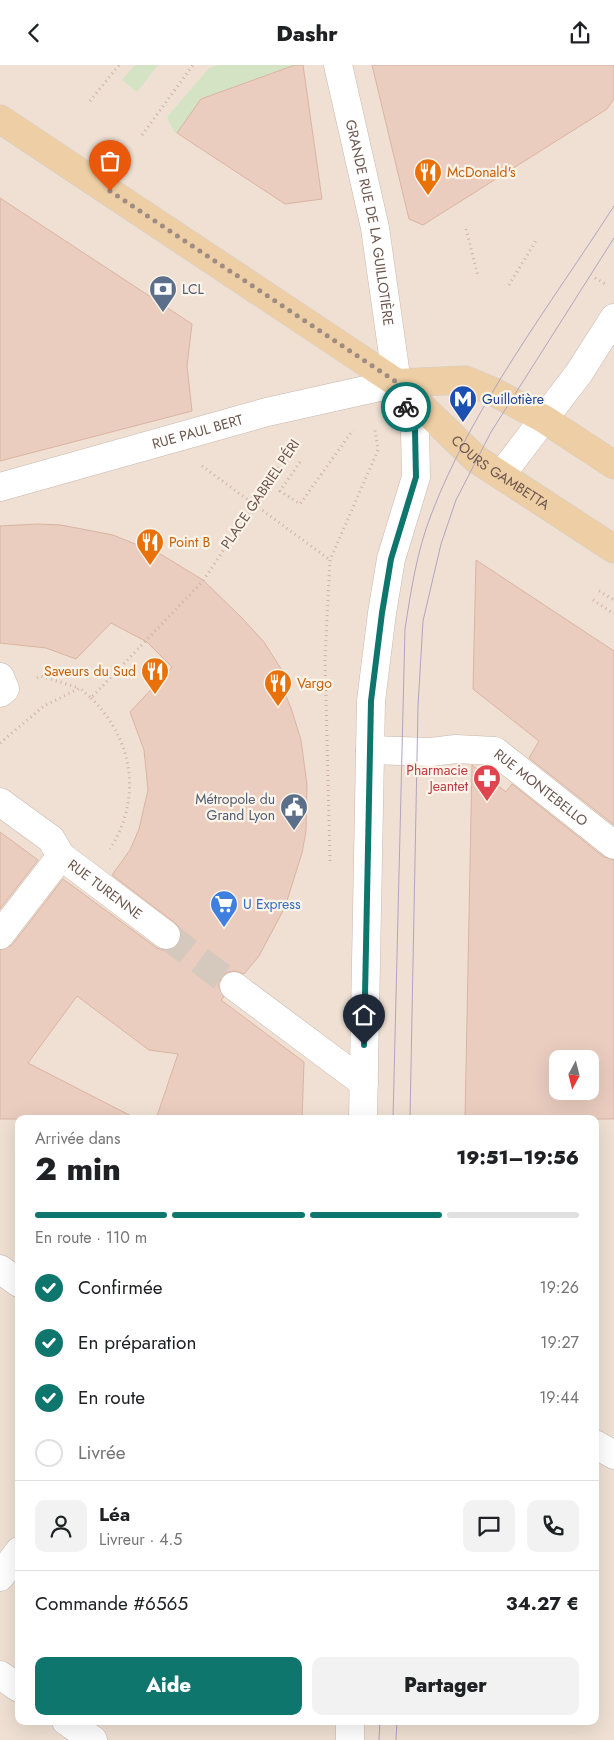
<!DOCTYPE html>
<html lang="fr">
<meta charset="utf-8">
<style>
:root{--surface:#fff;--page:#f2f2f2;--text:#202124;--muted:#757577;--line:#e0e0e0;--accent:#0f766e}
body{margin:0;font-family:Jost,sans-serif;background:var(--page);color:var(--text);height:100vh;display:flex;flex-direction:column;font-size:19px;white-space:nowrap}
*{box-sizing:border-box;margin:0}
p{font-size:16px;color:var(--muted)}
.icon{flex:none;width:28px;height:28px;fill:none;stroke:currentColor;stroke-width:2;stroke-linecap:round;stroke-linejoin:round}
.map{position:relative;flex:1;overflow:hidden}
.drawer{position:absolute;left:15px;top:1050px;width:584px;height:610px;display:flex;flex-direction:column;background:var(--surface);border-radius:10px;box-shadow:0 5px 20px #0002}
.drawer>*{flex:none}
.needle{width:32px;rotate:187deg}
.controls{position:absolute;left:549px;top:985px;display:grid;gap:10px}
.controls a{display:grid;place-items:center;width:50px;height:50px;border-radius:10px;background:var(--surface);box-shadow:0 5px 20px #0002;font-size:25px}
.pin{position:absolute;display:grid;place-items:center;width:42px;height:42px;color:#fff;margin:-51px -21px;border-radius:50% 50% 50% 0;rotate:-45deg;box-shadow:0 0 5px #0007}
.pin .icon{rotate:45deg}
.courier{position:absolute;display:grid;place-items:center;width:50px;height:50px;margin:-25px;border:4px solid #0f766e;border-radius:50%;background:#fff;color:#222;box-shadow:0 1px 6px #0007}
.headline em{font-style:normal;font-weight:800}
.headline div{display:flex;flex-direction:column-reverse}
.headline{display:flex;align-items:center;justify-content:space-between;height:85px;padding:0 20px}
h1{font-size:32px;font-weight:800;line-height:38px}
.bar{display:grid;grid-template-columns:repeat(4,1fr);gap:8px 5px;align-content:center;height:60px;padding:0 20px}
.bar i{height:6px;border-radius:4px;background:var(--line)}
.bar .active{background:var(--accent)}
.bar p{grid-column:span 4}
.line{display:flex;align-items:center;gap:12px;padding:0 20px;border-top:1px solid var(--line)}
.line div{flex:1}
.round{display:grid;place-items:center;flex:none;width:52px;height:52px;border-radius:10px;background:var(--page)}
ol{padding:0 20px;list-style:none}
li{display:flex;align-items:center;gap:15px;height:55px}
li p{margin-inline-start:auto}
li .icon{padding:5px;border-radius:50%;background:var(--accent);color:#fff;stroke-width:4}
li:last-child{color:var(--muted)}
li i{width:28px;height:28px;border:2px solid var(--line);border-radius:50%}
.action{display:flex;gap:10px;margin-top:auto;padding:10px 20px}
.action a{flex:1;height:58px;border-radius:10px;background:var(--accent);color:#fff;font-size:20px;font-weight:800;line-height:58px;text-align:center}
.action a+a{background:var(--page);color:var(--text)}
header{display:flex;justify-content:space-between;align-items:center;height:65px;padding:0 20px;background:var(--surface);font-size:22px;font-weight:800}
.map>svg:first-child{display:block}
</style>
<header><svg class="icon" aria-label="back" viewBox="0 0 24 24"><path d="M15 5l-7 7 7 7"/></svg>Dashr<svg class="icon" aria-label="share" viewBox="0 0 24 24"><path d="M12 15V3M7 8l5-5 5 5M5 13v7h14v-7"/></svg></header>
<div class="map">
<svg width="614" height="1675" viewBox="0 0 614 1675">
<rect width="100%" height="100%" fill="#f8efe3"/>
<!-- residential -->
<path fill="#efe0d3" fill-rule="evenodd" d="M 0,0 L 614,0 L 614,1675 L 0,1675 ZM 558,994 L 590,994 L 590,1026 L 558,1026 ZM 19,1054 L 595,1054 L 595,1656 L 19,1656 Z"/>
<!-- green -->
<path fill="#d3e3c4" d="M 135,0 L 158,0 L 137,27 L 122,15 Z
M 219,0 L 295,0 L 201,34 L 177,68 L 174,67 L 167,52 L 209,3 Z"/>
<!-- building -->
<path fill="#eacdbf" stroke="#dab4a1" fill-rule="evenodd" d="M 295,0 L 303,0 L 322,134 L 285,139 L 177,68 L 201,34 Z
M 372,0 L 614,0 L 614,34 L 607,44 L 423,160 L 409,154 Z
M 0,133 L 192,259 L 187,301 L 192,346 L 0,396 Z
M 37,459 L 61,460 L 113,470 L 162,490 L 203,515 L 242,553 L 264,577 L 283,607 L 278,612 L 291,643 L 301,675 L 307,720 L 306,766 L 302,788 L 285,842 L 259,891 L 244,909 L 236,906 L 228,907 L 222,911 L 218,920 L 224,932 L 221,935 L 304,997 L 302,1054 L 156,1054 L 178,989 L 149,985 L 77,931 L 28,998 L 137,1054 L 0,1054 L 0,885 L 12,880 L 63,814 L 157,883 L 165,886 L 173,884 L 179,879 L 182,871 L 180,863 L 175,858 L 112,810 L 130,785 L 139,764 L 148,725 L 144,685 L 130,647 L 172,602 L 147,577 L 111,558 L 76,594 L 46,583 L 0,578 L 0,461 Z
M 476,495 L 614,586 L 614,760 L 529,693 L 539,676 L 473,624 Z
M 472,700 L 506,727 L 512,719 L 604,792 L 614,795 L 614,1054 L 465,1054 ZM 558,994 L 590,994 L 590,1026 L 558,1026 Z
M 0,767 L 38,795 L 0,844 Z"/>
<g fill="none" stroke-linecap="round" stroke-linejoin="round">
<!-- street-tunnel -->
<path stroke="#d5c9be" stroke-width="28" stroke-dasharray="28 14" stroke-linecap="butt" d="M 166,870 L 234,921"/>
<!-- street casing -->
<g stroke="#c7b6ac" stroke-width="29">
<g id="street">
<path id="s1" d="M 0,422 L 267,347 L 397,318"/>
<path d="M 0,612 L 5,624 L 0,628"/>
<path id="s2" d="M 370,685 L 431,687 L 456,684 L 495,686 L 614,780"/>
<path id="s3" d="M 0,737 L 51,774 L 61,791 L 166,870"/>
<path d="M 0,870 L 61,791"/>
<path d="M 234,921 L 364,1018"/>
<path d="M 0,1204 L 19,1218"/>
<path d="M 595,1379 L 614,1390"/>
<path d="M 0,1512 L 19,1486"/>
<path d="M 0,1610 L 19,1623"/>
<path d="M 66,1656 L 93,1675"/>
</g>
</g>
<!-- secondary casing -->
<g stroke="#ccb8ac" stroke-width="29">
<g id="secondary">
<path id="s4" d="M 338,0 L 375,163 L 397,318 L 415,365 L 416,412 L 391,494 L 382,548 L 371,636 L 363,1054"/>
<path d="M 501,410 L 579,308 L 614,253"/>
<path d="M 350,1675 L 350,1656"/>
</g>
</g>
<!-- primary casing -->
<g stroke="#d3ccca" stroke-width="29">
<g id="primary">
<path id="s5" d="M 0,54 L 397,318 L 476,394 L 614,484"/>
<path d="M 397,318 L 465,315 L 494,327 L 544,354 L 614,400"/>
</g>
</g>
<!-- path -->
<path stroke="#ceb1a2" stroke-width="3" stroke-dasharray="1 4" stroke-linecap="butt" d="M 90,36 L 119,0
M 142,70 L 193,0
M 466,164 L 478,211
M 595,213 L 605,219
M 509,220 L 537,174
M 300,397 L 280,426 L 300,439 L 353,365
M 202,401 L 330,495
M 599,526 L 614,535
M 593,535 L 614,549
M 37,613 L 41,611 L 79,623
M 91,633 C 134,675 142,734 110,784
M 0,678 L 44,641 L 80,623 L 91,633 L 203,516 L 295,377
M 330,796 L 325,593 L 330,495 L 378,385 L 375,365"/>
<!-- street -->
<use href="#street" stroke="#fff" stroke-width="28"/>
<!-- secondary -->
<use href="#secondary" stroke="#fff" stroke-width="28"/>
<!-- primary -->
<use href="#primary" stroke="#eecea4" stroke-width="28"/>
<!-- tram -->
<path stroke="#b1a4bf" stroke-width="1" d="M 393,1054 L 405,564 C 411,525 417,486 431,450 C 472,342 551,239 614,141
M 410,1054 L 418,641 L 423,556 L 441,479 L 456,435 L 491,367 L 614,173
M 379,1675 L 380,1656
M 396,1675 L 397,1656"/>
</g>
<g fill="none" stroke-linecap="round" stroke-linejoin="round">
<!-- done -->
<path stroke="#9e8c82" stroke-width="5" stroke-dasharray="0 9" d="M 110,126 L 398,318 L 406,342"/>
<!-- route -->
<path stroke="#0f766e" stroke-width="6" d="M 364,980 L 371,636 L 382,548 L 391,494 L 416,412 L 415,365 L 406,342"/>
</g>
<!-- icons -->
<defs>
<g id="restaurant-pin" transform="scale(1.4375)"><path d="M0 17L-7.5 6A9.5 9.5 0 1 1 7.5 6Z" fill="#e8710a" stroke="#fcf3e9"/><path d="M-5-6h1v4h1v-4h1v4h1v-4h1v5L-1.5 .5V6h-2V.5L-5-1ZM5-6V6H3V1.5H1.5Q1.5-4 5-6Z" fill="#fff"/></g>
<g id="bank-pin" transform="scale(1.4375)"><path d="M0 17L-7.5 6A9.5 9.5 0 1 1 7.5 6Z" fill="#5c6f8a" stroke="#fcf3e9"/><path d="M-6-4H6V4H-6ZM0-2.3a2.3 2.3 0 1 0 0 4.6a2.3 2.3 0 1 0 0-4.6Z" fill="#fff"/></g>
<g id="metro-pin" transform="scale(1.4375)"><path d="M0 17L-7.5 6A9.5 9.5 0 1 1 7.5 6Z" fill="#1a4fb4" stroke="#fcf3e9"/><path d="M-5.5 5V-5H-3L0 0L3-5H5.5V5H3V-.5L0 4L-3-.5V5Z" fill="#fff"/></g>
<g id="pharmacy-pin" transform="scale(1.4375)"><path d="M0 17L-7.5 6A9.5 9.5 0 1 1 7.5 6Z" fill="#e0444e" stroke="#fcf3e9"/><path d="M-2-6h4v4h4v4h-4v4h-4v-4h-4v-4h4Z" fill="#fff"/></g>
<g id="civic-pin" transform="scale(1.4375)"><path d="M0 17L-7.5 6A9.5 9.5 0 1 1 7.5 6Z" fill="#5c6f8a" stroke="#fcf3e9"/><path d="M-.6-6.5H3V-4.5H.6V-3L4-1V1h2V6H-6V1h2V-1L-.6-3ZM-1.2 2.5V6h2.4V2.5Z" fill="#fff"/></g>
<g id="supermarket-pin" transform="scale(1.4375)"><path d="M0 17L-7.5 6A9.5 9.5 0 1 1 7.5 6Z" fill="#3f7fe0" stroke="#fcf3e9"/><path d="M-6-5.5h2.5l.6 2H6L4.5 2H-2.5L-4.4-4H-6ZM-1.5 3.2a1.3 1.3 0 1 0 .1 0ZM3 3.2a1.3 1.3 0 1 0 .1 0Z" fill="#fff"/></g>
</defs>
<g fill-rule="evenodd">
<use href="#restaurant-pin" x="428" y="107"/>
<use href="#bank-pin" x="163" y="224"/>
<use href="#metro-pin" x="463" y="334"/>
<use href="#restaurant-pin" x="150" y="477"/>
<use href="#restaurant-pin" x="155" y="606"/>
<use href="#restaurant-pin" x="278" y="618"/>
<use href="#pharmacy-pin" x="487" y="713"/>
<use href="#civic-pin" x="294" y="742"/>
<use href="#supermarket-pin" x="224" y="839"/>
</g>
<g text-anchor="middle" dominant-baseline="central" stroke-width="4.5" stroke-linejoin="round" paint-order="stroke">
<!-- food labels -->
<g font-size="14" fill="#c56008" stroke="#fcf3e9" text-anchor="start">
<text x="447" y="107">McDonald's</text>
<text x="169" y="477">Point B</text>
<text x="136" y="606" text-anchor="end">Saveurs du Sud</text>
<text x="297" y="618">Vargo</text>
</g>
<!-- street labels -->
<g font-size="14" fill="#6d564d" stroke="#fcf3e9">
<text stroke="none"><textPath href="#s4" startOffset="161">GRANDE RUE DE LA GUILLOTIÈRE</textPath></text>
<text stroke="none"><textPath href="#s1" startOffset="205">RUE PAUL BERT</textPath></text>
<text stroke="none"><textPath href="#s5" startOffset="614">COURS GAMBETTA</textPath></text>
<text transform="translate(260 429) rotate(-56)">PLACE GABRIEL PÉRI</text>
<text stroke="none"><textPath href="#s2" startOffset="184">RUE MONTEBELLO</textPath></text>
<text stroke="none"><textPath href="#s3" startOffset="138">RUE TURENNE</textPath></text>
</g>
<!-- service labels -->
<g font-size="14" fill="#4e5e75" stroke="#fcf3e9" text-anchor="start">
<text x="182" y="224">LCL</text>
<text x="275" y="734" text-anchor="end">Métropole du<tspan x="275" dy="16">Grand Lyon</tspan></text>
</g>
<!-- transit labels -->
<g font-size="14" fill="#164399" stroke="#fcf3e9" text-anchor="start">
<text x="482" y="334">Guillotière</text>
</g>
<!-- health labels -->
<g font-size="14" fill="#be3a42" stroke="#fcf3e9" text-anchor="end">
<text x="468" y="705">Pharmacie<tspan x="468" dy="16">Jeantet</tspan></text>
</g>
<!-- shop labels -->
<g font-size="14" fill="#366cbe" stroke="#fcf3e9" text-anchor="start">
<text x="243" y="839">U Express</text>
</g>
</g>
</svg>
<div class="controls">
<a><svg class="needle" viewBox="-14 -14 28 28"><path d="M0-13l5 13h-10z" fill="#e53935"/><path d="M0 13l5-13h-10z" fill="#757577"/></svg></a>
</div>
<div class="pin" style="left:110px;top:126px;background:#ea580c"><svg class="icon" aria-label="bag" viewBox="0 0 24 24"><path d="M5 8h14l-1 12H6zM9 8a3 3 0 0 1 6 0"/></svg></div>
<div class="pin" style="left:364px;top:980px;background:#1f2937"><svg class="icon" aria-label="home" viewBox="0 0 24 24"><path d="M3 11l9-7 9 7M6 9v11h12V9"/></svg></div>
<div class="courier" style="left:406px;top:342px"><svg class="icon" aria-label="bike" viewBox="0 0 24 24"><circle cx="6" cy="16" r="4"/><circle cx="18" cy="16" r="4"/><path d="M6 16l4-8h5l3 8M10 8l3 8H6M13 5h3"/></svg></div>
<section class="drawer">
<div class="headline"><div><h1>2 min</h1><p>Arrivée dans</p></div><em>19:51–19:56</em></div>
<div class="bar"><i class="active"></i><i class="active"></i><i class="active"></i><i></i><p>En route · 110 m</p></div>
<ol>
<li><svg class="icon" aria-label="check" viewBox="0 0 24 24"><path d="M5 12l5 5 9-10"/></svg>Confirmée<p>19:26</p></li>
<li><svg class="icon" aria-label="check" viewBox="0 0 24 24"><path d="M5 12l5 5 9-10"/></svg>En préparation<p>19:27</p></li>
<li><svg class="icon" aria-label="check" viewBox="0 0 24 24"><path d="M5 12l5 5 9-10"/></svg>En route<p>19:44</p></li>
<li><i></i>Livrée</li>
</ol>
<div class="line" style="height:90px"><a class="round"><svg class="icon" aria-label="person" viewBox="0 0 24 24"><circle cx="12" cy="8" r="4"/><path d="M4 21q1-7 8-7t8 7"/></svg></a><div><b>Léa</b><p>Livreur · 4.5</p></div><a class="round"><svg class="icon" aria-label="chat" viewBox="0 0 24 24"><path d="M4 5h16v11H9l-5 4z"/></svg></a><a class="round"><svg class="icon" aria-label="phone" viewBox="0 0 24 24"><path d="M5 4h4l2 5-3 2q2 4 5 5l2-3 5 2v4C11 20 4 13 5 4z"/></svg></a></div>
<div class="line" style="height:65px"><div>Commande #6565</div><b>34.27 €</b></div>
<div class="action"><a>Aide</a><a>Partager</a></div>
</section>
</div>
